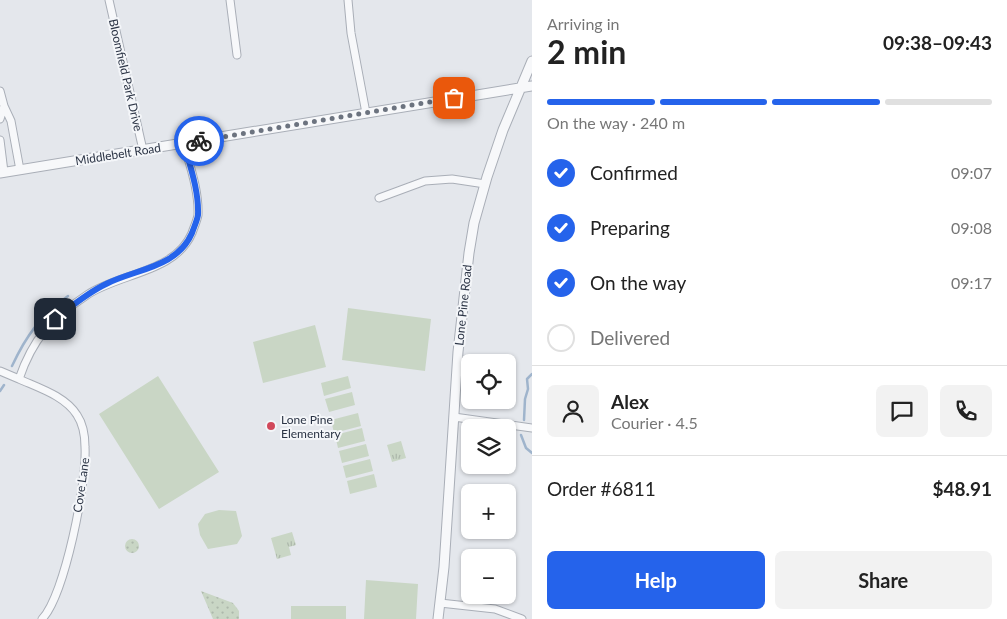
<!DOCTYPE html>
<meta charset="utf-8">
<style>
:root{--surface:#fff;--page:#f2f2f2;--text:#222;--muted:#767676;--line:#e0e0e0;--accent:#2563eb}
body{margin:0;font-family:Lato,sans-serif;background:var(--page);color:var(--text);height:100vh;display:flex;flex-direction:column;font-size:19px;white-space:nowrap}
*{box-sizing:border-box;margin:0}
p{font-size:16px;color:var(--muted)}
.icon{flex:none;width:28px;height:28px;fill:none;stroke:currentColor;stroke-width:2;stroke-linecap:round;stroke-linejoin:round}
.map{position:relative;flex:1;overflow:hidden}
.details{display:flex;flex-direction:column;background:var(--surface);width:475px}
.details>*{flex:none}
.controls{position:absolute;left:461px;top:354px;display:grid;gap:10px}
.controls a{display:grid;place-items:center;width:55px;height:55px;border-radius:8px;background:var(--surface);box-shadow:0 1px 4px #0004;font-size:25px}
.pin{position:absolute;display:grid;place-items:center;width:42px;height:42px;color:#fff;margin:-21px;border-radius:10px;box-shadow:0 2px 8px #0006}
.courier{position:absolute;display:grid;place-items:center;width:50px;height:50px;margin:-25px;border:4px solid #2563eb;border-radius:50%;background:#fff;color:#222;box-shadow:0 1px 6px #0007}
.headline em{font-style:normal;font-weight:700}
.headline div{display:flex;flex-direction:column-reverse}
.headline{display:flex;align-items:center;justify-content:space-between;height:85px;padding:0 15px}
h1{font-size:32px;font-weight:700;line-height:38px}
.bar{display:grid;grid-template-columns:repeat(4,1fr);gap:8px 5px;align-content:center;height:60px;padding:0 15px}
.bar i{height:6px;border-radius:4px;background:var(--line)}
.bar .selected{background:var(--accent)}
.bar p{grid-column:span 4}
.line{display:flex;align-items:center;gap:12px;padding:0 15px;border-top:1px solid var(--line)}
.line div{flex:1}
.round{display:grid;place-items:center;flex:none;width:52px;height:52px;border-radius:8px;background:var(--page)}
ol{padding:0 15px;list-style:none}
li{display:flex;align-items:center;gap:15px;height:55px}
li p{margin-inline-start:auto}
li .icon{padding:5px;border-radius:50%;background:var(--accent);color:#fff;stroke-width:4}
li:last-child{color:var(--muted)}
li i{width:28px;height:28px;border:2px solid var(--line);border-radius:50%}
.primary-button{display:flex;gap:10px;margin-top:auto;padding:10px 15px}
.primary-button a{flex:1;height:58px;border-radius:8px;background:var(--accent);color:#fff;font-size:20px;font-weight:700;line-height:58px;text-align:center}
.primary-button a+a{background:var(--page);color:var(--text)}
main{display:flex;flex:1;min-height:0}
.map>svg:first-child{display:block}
</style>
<main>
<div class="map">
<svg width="532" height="619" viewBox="0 0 532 619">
<defs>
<pattern id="grass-dots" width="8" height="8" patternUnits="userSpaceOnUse" patternTransform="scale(1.25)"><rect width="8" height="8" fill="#c9d6c5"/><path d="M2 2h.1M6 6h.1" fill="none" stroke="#adb8ab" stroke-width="1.8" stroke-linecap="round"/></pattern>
<pattern id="park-tufts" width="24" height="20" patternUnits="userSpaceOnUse" patternTransform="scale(1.25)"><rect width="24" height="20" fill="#c9d6c5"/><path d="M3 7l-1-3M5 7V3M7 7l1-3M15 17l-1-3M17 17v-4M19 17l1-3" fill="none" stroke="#adb8ab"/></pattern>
</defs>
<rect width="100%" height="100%" fill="#e4e7ec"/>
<!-- grass -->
<path fill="url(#grass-dots)" d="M125 546a7 7 0 1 1 14 0a7 7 0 1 1-14 0Z
M 201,591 L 233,603 L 239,611 L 239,619 L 213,619 Z"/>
<!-- park -->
<path fill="url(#park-tufts)" d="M 401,441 L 406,458 L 392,462 L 387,445 Z
M 292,532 L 296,545 L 289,547 L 291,555 L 277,559 L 271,538 Z"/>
<!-- pitch -->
<path fill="#c9d6c5" d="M 348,308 L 431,319 L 425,371 L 342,360 Z
M 315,325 L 326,367 L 263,383 L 253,342 Z
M 158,376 L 219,472 L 159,509 L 99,414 Z
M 348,376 L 351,388 L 324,396 L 321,383 Z
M 352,392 L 355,405 L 329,412 L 325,399 Z
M 358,413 L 361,426 L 334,433 L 331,420 Z
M 362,428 L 365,441 L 338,448 L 335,435 Z
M 366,444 L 369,456 L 342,463 L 339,451 Z
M 370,459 L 373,471 L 346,478 L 343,466 Z
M 374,474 L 377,487 L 350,494 L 347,481 Z
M 219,510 L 236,511 L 242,536 L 237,544 L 208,549 L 200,535 L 198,524 L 205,514 Z
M 366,580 L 418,584 L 416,619 L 364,619 Z
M 346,606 L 346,619 L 291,619 L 291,606 Z"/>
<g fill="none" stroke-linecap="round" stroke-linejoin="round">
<!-- stream -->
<path stroke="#9fb4cc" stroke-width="2.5" d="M 12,366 C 26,336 41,315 68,296
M 0,391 L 4,385
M 524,420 L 525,399 L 528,389 L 527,379 L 532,374
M 521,435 L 526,448 L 532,453"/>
<!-- minor casing -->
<g stroke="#a9aeb7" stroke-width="9">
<path id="minor" d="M 109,0 L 143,150
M 230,0 L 237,55
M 348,0 L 351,33 L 366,113
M 0,91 L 4,106 L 11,121 L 20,170
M 0,119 L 4,106
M 0,140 L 4,172
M 379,198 L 425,181 L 452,179 L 485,184
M 0,371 L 19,379 C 33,338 51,319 87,295 C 119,273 175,273 192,233 C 194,227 197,221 198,215 C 199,191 190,166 184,144
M 19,379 C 39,388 65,396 77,415 C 83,424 85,436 85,447 C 87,482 65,595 42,619
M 454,417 L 532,428
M 440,603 L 495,609 L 522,619"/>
</g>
<!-- tertiary casing -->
<g stroke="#a9aeb7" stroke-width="11">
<path id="tertiary" d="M 0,173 L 532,86
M 438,619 L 444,567 L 458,352 L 469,253 L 474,223 L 487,177 L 503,130 L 532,61"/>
</g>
<!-- minor -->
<use href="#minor" stroke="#f7f8fa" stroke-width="7"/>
<!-- tertiary -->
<use href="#tertiary" stroke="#f7f8fa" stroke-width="9"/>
</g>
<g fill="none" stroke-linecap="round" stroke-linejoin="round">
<!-- done -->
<path stroke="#6c737f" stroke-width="5" stroke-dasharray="0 9" d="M 199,141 L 454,98"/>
<!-- route -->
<path stroke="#2563eb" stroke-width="6" d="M 55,319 C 72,306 87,293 106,284 C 135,269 177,268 192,233 C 194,227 197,221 198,215 C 199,191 190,166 184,144 L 199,141"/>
</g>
<!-- markers -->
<circle fill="#d1495b" stroke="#f4f6f9" stroke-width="2" cx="271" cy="426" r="5"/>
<g text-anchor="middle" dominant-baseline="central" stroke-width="4" stroke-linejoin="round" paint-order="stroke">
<!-- street labels -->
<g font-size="12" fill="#2b3445" stroke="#f4f6f9">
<text transform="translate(126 75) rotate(77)">Bloomfield Park Drive</text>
<text transform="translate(118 154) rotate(-9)">Middlebelt Road</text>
<text transform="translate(463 305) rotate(-84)">Lone Pine Road</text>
<text transform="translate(81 485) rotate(-82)">Cove Lane</text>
</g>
<!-- poi labels -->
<g font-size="12" fill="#2b3445" stroke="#f4f6f9" text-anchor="start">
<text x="281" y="419">Lone Pine<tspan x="281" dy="14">Elementary</tspan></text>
</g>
</g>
</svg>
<div class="controls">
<a><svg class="icon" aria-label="locate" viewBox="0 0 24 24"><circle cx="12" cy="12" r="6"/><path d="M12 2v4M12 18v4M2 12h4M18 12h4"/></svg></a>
<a><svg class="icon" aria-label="layers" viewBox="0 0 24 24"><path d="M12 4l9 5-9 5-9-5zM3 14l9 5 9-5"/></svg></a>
<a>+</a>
<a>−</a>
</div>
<div class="pin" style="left:454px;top:98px;background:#ea580c"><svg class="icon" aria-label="bag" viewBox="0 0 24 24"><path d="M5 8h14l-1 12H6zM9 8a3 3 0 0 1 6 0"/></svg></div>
<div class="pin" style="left:55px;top:319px;background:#1f2937"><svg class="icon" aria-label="home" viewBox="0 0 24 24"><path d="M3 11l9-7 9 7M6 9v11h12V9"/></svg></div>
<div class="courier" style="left:199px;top:141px"><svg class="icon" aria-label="bike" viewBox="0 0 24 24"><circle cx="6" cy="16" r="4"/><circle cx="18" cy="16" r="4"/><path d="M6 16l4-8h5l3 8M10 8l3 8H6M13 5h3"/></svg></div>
</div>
<section class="details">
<div class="headline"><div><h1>2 min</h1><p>Arriving in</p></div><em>09:38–09:43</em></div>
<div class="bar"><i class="selected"></i><i class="selected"></i><i class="selected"></i><i></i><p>On the way · 240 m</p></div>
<ol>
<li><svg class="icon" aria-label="check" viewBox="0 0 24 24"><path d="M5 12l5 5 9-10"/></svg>Confirmed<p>09:07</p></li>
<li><svg class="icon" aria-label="check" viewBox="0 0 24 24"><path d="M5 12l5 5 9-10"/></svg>Preparing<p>09:08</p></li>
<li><svg class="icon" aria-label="check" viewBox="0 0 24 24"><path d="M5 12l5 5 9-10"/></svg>On the way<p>09:17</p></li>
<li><i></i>Delivered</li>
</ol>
<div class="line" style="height:90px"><a class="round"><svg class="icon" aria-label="person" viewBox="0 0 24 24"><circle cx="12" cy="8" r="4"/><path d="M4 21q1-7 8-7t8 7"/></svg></a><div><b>Alex</b><p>Courier · 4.5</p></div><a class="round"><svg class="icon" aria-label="chat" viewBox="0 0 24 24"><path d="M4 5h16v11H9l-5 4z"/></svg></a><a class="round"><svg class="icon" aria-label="phone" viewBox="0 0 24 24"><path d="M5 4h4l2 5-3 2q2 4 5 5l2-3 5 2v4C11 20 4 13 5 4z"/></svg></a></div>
<div class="line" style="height:65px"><div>Order #6811</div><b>$48.91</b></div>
<div class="primary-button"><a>Help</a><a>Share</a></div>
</section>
</main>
